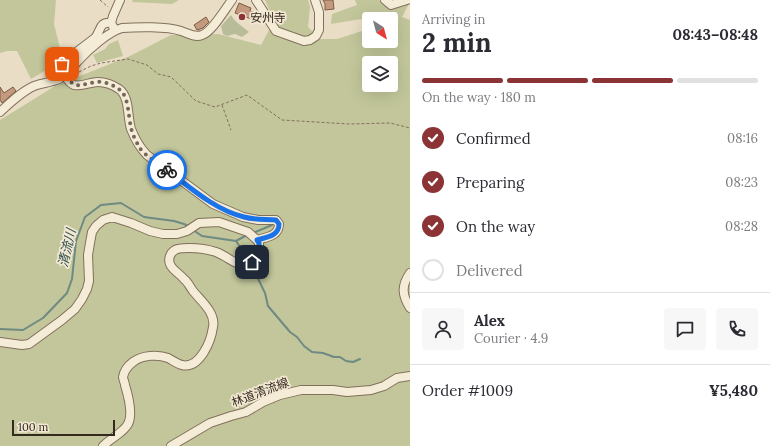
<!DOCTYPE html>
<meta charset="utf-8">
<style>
:root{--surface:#fff;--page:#f7f7f7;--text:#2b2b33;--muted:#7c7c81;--line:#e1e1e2;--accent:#8b3335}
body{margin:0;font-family:Lora,"Noto Sans JP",serif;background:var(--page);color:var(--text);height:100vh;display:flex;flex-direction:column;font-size:15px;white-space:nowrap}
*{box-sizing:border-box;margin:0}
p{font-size:13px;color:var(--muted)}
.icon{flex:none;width:22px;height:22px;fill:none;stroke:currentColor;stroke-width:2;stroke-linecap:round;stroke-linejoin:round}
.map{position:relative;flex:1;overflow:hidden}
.drawer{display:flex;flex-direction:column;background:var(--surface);width:360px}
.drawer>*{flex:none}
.needle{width:26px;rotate:144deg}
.buttons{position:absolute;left:362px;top:12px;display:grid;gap:8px}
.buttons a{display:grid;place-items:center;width:36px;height:36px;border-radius:4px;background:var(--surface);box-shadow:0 4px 16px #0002;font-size:20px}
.scale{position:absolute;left:12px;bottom:10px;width:103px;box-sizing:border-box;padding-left:4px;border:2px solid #34291f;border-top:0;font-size:11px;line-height:14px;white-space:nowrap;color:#34291f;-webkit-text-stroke:3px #f2e8d3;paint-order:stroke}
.pin{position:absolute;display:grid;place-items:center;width:34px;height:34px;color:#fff;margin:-17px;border-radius:8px;box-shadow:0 2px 6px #0006}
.courier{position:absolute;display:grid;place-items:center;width:40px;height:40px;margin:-20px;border:3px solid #1a73e8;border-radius:50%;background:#fff;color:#222;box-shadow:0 1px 5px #0007}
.overview em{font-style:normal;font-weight:700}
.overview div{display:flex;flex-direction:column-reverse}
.overview{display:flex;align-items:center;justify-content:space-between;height:68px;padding:0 12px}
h1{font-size:26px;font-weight:700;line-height:30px}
.bar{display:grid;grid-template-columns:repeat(4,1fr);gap:6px 4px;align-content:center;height:48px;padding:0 12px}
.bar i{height:5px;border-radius:3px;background:var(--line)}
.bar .selected{background:var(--accent)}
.bar p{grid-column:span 4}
.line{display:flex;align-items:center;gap:10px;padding:0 12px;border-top:1px solid var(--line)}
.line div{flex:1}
.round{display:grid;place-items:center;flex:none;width:42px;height:42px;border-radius:4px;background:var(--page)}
ol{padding:0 12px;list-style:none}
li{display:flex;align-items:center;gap:12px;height:44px}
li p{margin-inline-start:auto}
li .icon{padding:4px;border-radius:50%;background:var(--accent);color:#fff;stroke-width:4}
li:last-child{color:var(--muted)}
li i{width:22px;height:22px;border:2px solid var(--line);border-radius:50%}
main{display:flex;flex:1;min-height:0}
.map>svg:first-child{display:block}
</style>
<main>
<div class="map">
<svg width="410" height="446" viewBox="0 0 410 446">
<rect width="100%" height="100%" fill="#e9dec5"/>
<!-- green -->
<path fill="#c2c69a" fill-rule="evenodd" d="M 0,0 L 56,0 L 54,24 L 63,60 L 31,79 L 17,51 L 7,51 L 0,53 Z
M 133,0 L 179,0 L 172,4 L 132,2 Z
M 265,0 L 308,0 L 310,7 L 308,27 L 320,39 L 337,39 L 368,29 L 361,19 L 331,24 L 332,14 L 357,5 L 355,0 L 410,0 L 410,2 L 402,17 L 410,20 L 410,446 L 0,446 L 0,120 L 55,86 L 130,56 L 171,35 L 218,34 L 261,45 L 274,21 ZM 369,19 L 391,19 L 391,41 L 369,41 ZM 369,63 L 391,63 L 391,85 L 369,85 Z
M 118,40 L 123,56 L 97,63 L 93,55 L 105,49 L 109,44 Z"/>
<!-- cemetery -->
<path fill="#b8bc98" d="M 231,15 C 235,23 243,26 249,32 L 242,37 L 235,34 L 227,36 L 223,34 L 221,26 Z"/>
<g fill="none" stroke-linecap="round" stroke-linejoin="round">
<!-- stream -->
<path stroke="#6e8a83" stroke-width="2" d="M 193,230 L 202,236 L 236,241
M 253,233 L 272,225
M 236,241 L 249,260
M 236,241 L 247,235
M 251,264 L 265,293 L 268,306 L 290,332 L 297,337 L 304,346 L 312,352 L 323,353 L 334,357 L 340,357 L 346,361 L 353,362 L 360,359
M 0,329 L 23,330 L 43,318 L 67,293 L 72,279 L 76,241 L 85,217 L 101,205 L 121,203 L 144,217 L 174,221 L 184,224 L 190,227"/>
</g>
<!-- building -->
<path fill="#c49a7e" stroke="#7f5b45" d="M 323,0 L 333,0 L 334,9 L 325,10 L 325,4 Z
M 239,3 L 251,8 L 250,11 L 255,13 L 254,15 L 255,15 L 254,20 L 235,13 Z
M 206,17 L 209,22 L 203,28 L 197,30 L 194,25 Z
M 0,87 L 4,93 L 13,87 L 16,91 L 2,103 L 0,100 Z"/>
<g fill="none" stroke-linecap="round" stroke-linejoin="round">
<!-- minor casing -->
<g stroke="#82705d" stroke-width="10">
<path id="minor" d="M 256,0 L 276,31 L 304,41 L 310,40 L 316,36 L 319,30 L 319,12 L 315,0
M 385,0 L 391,5 L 407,0
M 111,23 L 113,16 L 120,0
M 115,30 L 111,23 C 99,21 101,31 95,38 L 66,60 C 63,62 61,64 62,68 C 62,73 69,83 74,85 C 82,87 90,82 98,82 C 105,82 113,85 119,89 C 130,97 127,116 131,129 C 135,139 139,147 147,155 L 213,204 L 243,217 L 258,220 L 276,220 L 279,224 C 279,236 267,237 257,240
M 70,71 C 73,68 75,64 78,61 C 88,50 108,32 122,28 C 136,27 167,26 181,31 C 188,33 194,38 202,35 C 212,32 225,9 232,0
M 0,112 C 10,103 24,89 37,85 C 44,83 52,82 59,79
M 410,273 C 401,286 402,295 410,308
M 0,342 L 22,345 L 29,344 L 62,320 L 75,309 L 82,299 L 87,289 L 89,281 L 88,255 L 90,243 L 92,232 L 96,226 L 103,220 L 112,217 L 131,223 L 150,231 L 163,234 L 177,234 L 187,231 L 199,223 L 219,222 L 248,232 L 257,240 L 259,243 L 259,255 C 239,274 236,260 216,252 C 207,249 199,248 189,248 C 185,248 178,248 175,250 C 170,253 168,259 170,264 C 172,270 180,274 184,279 C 188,282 190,287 193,291 C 201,301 216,313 213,327 C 211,341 200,369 182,365 C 177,364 172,360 168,358 C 158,354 142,355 133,362 C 129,365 124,371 123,377 C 123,379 125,383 125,385 C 128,395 133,415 128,424 C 123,433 111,438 103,446
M 171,446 L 210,423 L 231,416 L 246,412 L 263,402 L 280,395 L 301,390 L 333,390 L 347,392 L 371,390 L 384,386 L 397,378 L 410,376"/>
</g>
<!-- path -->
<path stroke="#82705d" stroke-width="1" stroke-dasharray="3 2" stroke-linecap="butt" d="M 100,0 L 108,7
M 79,72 L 91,66 L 101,63 L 128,59 L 147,65 L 158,74 L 171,77 L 196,101 L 215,107 L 247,95 L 282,120 L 349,124 L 390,123 L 410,128
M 222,105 L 231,130"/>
<!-- minor -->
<use href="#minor" stroke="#f5ecd7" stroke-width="8"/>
<!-- minor-bridge casing -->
<g stroke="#82705d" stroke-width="10" stroke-linecap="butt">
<path id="minor-bridge" d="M 59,79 L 70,71"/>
</g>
<!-- minor-bridge -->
<use href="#minor-bridge" stroke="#f5ecd7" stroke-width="8"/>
</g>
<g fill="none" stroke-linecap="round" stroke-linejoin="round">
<!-- done -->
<path stroke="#736859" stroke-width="4" stroke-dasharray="0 7.2" d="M 62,64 C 61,69 63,73 67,77 C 76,91 84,83 97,82 C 104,81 114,85 120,90 C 129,97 128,116 131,127 C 132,134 136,141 139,147 C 145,156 158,163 167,170"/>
<!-- route -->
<path stroke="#1a73e8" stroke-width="5" d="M 167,170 C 191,188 215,210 244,217 C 255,220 265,219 276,220 L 279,224 C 279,236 267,237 257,240 L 259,243 L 259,255 L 252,262"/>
</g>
<!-- markers -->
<circle fill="#8b3335" stroke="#f2e8d3" stroke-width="1.5" cx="242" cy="17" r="4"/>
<g text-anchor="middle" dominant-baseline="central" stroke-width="3.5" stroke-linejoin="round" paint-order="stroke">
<!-- poi labels -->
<g font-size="12" fill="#34291f" stroke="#f2e8d3" text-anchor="start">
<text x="250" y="17">安州寺</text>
</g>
<!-- street labels -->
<g font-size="12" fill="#34291f" stroke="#f2e8d3">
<text transform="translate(260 392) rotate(-21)">林道清流線</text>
</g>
<!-- water labels -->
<g font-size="13" font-style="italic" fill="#305250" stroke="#f2e8d3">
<text transform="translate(67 248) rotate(-77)">清流川</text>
</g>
</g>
</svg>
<div class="buttons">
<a><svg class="needle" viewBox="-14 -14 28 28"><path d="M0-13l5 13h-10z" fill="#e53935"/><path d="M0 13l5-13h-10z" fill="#7c7c81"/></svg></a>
<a><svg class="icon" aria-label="layers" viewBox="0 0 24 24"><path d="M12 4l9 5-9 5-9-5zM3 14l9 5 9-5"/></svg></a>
</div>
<div class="scale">100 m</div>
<div class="pin" style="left:62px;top:64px;background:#ea580c"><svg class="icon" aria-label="bag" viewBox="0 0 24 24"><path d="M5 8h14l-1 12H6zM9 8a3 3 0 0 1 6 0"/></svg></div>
<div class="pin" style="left:252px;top:262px;background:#1f2937"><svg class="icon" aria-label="home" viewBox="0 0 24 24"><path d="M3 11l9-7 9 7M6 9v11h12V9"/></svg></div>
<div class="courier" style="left:167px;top:170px"><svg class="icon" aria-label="bike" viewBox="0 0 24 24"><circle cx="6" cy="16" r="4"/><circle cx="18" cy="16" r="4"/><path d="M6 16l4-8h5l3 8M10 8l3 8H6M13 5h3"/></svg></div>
</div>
<section class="drawer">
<div class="overview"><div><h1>2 min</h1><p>Arriving in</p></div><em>08:43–08:48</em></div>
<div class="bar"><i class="selected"></i><i class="selected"></i><i class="selected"></i><i></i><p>On the way · 180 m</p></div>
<ol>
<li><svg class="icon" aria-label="check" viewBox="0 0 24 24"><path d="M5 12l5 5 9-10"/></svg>Confirmed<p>08:16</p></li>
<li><svg class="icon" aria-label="check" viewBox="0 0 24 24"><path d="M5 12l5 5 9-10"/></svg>Preparing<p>08:23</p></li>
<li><svg class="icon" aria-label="check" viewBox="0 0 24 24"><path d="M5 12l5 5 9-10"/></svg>On the way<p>08:28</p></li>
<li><i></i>Delivered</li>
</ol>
<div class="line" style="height:72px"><a class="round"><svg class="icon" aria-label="person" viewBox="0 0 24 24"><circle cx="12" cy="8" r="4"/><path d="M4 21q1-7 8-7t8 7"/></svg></a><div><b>Alex</b><p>Courier · 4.9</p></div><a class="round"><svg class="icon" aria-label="chat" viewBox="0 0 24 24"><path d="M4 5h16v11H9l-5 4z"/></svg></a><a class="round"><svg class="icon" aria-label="phone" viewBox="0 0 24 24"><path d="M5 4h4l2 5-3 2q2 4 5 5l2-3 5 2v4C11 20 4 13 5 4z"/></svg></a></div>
<div class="line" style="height:52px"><div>Order #1009</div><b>¥5,480</b></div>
</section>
</main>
